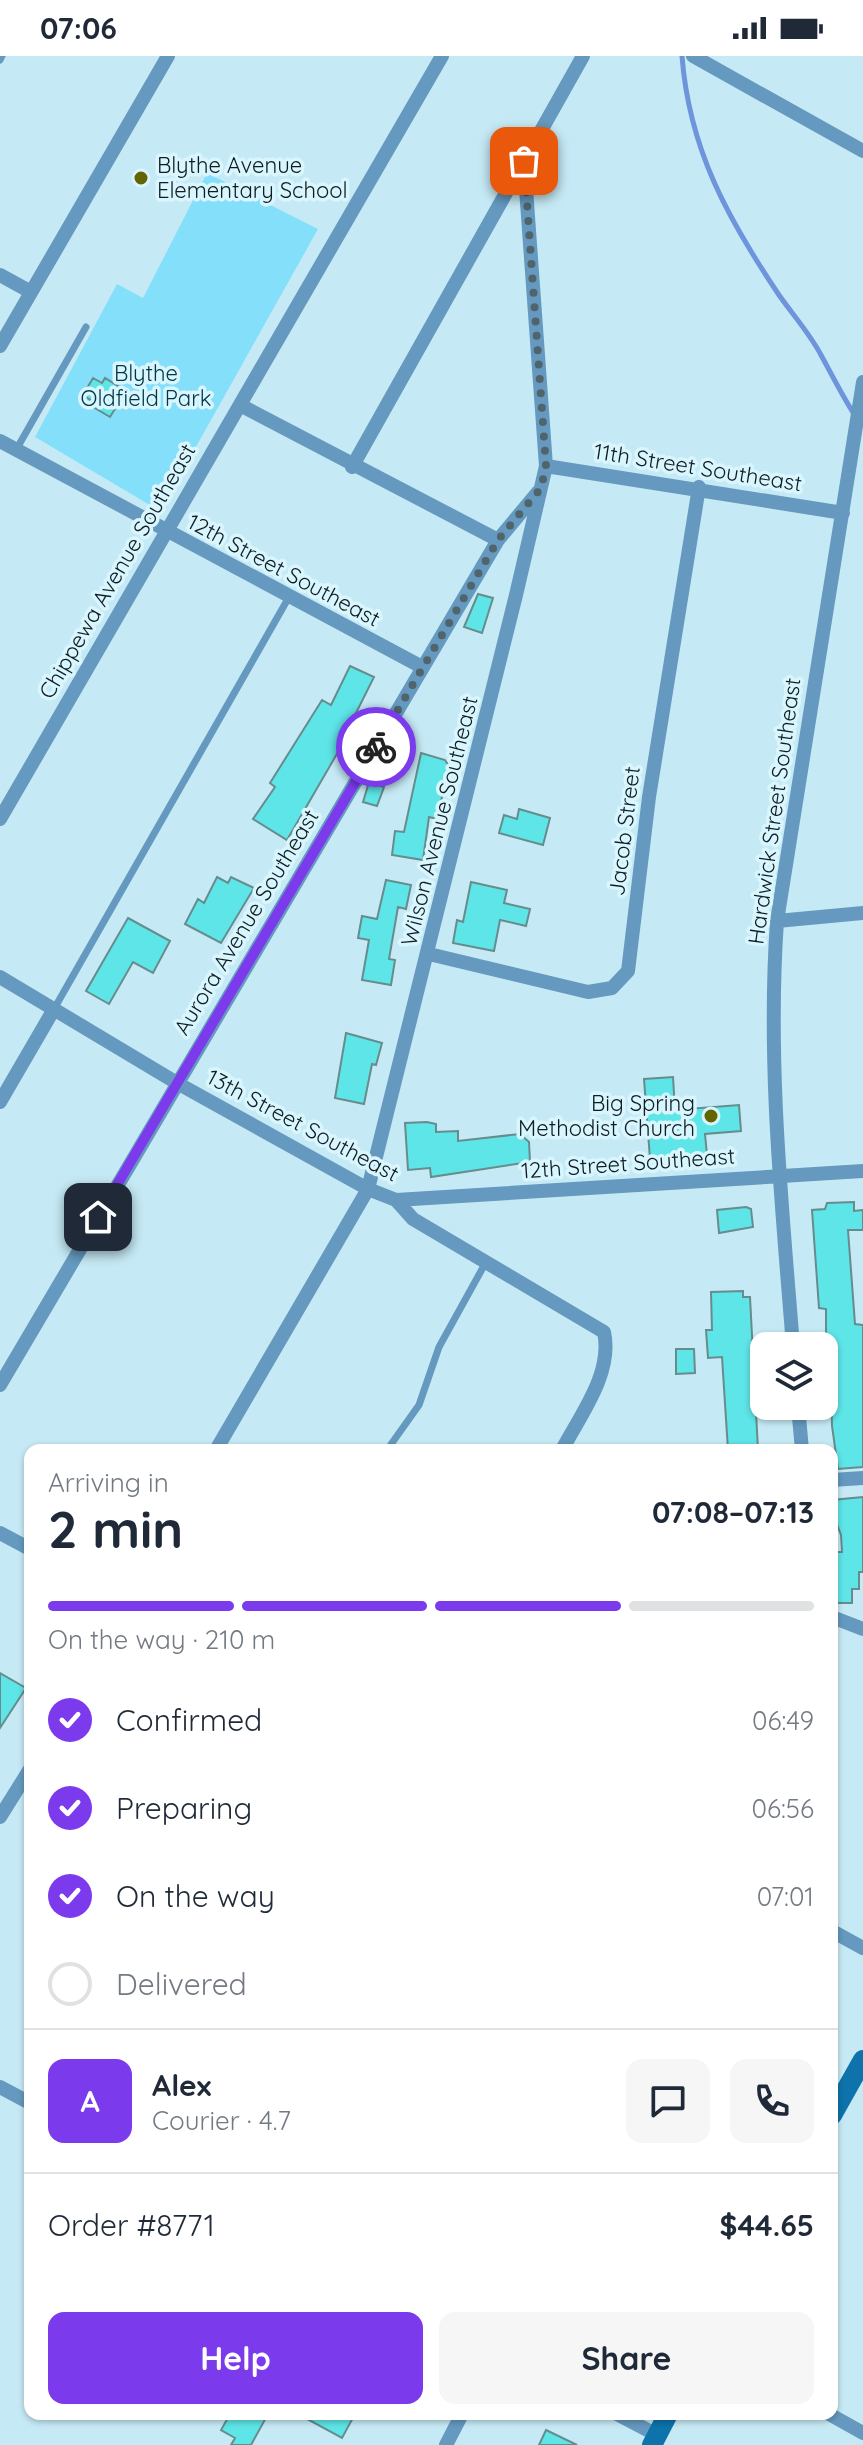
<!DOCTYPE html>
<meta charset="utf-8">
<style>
:root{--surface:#fff;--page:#f6f6f7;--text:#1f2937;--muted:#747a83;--line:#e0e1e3;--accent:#7c3aed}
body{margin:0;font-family:Quicksand,sans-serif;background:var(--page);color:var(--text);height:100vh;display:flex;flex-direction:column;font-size:30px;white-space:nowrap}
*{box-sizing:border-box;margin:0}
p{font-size:26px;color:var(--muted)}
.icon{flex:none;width:44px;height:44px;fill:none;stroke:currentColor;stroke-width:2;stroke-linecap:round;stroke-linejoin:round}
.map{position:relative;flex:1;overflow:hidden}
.details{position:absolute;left:24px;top:1388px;width:814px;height:976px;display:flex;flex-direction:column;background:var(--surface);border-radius:16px;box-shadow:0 2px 6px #0004}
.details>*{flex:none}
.buttons{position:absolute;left:750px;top:1276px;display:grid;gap:16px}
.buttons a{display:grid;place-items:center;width:88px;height:88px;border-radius:16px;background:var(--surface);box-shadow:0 2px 6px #0004;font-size:40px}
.pin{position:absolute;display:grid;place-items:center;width:68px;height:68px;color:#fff;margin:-34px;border-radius:16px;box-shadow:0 4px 12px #0006}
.courier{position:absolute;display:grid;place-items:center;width:80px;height:80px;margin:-40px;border:6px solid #7c3aed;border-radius:50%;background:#fff;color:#222;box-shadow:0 2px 10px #0007}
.overview em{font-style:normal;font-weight:800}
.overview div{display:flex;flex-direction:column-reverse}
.overview{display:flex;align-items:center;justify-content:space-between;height:136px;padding:0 24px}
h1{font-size:52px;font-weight:800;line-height:60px}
.bar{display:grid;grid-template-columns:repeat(4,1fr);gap:12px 8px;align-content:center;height:96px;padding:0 24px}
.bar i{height:10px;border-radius:6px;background:var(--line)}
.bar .active{background:var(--accent)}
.bar p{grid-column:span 4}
.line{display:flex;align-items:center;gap:20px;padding:0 24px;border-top:2px solid var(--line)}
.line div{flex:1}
.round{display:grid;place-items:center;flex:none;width:84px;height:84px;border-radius:16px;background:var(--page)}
ol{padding:0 24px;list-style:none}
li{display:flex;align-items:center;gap:24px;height:88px}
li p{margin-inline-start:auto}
li .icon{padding:8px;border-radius:50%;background:var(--accent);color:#fff;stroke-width:4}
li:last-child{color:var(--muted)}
li i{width:44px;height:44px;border:4px solid var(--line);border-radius:50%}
.cta{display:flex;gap:16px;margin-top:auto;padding:16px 24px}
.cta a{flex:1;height:92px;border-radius:16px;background:var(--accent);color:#fff;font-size:32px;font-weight:800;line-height:92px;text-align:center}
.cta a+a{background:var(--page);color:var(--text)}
.status{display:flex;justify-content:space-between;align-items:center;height:56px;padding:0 40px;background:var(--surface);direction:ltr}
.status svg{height:22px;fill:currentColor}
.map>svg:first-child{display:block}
</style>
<div class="status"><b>07:06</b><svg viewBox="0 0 49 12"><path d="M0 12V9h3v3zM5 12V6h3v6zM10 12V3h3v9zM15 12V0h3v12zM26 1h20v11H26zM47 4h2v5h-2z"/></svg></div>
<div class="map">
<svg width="863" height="2389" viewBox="0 0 863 2389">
<rect width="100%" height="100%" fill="#c6eaf5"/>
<!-- green -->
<path fill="#84dffb" d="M 207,117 L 318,173 L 160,455 L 35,381 L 117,228 L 143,242 Z"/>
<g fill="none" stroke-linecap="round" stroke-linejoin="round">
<!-- stream -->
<path stroke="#6e94dc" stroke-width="5" d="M 682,0 C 689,93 728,163 779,239 C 793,259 810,278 821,299 C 832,319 842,339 854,358"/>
</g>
<!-- building -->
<path fill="#5ee5e8" stroke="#678c8d" stroke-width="2" d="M 93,322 L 102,327 L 105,322 L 126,335 L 110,361 L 90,349 L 92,345 L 83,339 Z
M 478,538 L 493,542 L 482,577 L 464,571 Z
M 350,610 L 374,621 L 353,663 L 356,665 L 287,784 L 253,763 L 275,731 L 270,727 L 322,644 L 331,649 Z
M 421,697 L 445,704 L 449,710 L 437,763 L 429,761 L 423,804 L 392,799 L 395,775 L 404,776 Z
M 369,726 L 384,731 L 377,750 L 363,746 Z
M 519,753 L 550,762 L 543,789 L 499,777 L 504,759 L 517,763 Z
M 217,821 L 228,827 L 231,821 L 254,832 L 221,887 L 185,868 L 198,843 L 204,847 Z
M 386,824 L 411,829 L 406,853 L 398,851 L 389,903 L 395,904 L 391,929 L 362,924 L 369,884 L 358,882 L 362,860 L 377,863 Z
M 471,826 L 507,834 L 504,847 L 530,853 L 526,870 L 500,864 L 494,895 L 453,887 L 457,864 L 463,866 Z
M 128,862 L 170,885 L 153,917 L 133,906 L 109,948 L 86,935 Z
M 346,977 L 382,987 L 376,1009 L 372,1008 L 364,1048 L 335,1042 Z
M 673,1021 L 675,1054 L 739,1049 L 741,1075 L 705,1078 L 707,1099 L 650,1103 L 644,1023 Z
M 427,1066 L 436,1068 L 436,1076 L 458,1075 L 458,1085 L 520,1078 L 529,1086 L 530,1106 L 431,1121 L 430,1112 L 408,1114 L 405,1067 Z
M 854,1146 L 854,1155 L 863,1154 L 863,1174 L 848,1174 L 855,1268 L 863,1269 L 863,1411 L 838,1413 L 832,1370 L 830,1291 L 826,1291 L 826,1253 L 819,1252 L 812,1154 L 825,1153 L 827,1147 Z
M 746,1151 L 751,1153 L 753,1171 L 719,1177 L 717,1154 Z
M 743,1235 L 743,1241 L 750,1241 L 758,1394 L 728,1394 L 722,1301 L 708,1302 L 706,1274 L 712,1274 L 711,1236 Z
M 676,1293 L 694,1293 L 695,1317 L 676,1318 Z
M 863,1441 L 863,1516 L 859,1516 L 859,1533 L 852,1533 L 852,1547 L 833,1547 L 832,1496 L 842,1496 L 841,1479 L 836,1466 L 832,1466 L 832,1444 Z
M 0,1617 L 26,1632 L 0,1672 Z
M 230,2358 L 268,2358 L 251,2389 L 231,2389 L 235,2382 L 221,2374 Z
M 298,2358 L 355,2358 L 342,2382 Z
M 546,2374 L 577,2389 L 539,2389 Z"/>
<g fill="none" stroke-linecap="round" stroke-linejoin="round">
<!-- lane -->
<path stroke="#6599bf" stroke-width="7" d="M 0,4 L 2,0
M 16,394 L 86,271
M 54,953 L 289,541
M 387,1394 L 419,1349 L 439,1291 L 486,1206"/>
<!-- street -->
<path stroke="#6599bf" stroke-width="14" d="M 693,0 L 863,95
M 0,219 L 31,236
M 0,290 L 168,0
M 240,349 L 498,484
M 0,385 L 422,611
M 546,410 L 843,457
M 352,411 L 583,0
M 0,763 L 442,0
M 777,865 L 863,857
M 429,898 L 588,936 L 612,932 L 628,915 L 649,741 L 699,431
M 0,921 L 177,1027 L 368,1133 L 396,1144 L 413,1163 L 604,1276 C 613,1317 581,1358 562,1394
M 0,1046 L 54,953
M 396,1144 L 863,1115
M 793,1290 C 782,1150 767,1006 777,865 L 863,326
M 0,1329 L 498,484 L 538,436
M 798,1350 L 802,1394
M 216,1394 L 368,1133 L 516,539 L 546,410 L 524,105
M 832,1424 L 863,1422
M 0,1477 L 30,1493
M 832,1561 L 863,1573
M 0,1761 L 30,1713
M 832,1875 L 863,1892
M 0,2031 L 30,2047
M 617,2358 L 657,2379
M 829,2358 L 863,2377
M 446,2389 L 462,2358"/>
<!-- secondary -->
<path stroke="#0d73aa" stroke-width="20" d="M 832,2059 L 863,2004
M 652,2389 L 668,2358"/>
</g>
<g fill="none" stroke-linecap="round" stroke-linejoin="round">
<!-- done -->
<path stroke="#4f656b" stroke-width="8" stroke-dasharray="0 14.4" d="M 376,691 L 498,484 L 541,432 L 546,410 L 524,105"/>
<!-- route -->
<path stroke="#7c3aed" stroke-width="10" d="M 98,1161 L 376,691"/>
</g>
<!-- markers -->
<g fill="#626500" stroke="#d9f6ff" stroke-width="3">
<circle cx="141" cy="122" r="8"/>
<circle cx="711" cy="1060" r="8"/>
</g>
<g text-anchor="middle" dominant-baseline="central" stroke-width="7" stroke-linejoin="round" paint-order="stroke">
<!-- poi labels -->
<g font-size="22" fill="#0f1d21" stroke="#d9f6ff" text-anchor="start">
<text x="157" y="109">Blythe Avenue<tspan x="157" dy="25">Elementary School</tspan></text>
<text x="695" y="1047" text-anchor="end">Big Spring<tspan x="695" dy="25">Methodist Church</tspan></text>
</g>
<!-- park labels -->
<g font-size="22" fill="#003745" stroke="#d9f6ff">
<text x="146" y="317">Blythe<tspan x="146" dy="25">Oldfield Park</tspan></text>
</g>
<!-- street labels -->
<g font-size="22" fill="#0f1d21" stroke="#d9f6ff">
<text transform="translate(698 411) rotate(9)">11th Street Southeast</text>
<text transform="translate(284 514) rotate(28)">12th Street Southeast</text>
<text transform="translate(117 515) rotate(-60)">Chippewa Avenue Southeast</text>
<text transform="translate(774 755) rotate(-82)">Hardwick Street Southeast</text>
<text transform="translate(439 765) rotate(-76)">Wilson Avenue Southeast</text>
<text transform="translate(624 775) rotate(-83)">Jacob Street</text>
<text transform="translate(246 866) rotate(-59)">Aurora Avenue Southeast</text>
<text transform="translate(303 1069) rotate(28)">13th Street Southeast</text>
<text transform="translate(628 1107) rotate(-4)">12th Street Southeast</text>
</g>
</g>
</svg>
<div class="buttons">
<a><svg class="icon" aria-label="layers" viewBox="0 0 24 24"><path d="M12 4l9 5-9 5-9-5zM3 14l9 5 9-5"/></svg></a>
</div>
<div class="pin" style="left:524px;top:105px;background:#ea580c"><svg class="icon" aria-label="bag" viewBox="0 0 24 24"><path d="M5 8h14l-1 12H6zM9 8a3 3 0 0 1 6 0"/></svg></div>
<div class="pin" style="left:98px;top:1161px;background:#1f2937"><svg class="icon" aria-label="home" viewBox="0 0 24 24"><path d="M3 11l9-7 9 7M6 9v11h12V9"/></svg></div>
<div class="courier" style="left:376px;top:691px"><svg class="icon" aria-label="bike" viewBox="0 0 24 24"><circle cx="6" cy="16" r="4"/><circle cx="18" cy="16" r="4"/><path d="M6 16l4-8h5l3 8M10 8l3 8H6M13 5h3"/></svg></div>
<section class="details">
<div class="overview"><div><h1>2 min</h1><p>Arriving in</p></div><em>07:08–07:13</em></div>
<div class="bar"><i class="active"></i><i class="active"></i><i class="active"></i><i></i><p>On the way · 210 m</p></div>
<ol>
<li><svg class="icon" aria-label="check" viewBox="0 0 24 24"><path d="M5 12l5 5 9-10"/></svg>Confirmed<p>06:49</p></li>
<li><svg class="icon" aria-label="check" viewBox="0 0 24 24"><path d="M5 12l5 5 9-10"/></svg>Preparing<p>06:56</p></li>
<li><svg class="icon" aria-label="check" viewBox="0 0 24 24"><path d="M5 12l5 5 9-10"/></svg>On the way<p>07:01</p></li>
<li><i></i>Delivered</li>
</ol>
<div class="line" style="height:144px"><b class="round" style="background:var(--accent);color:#fff">A</b><div><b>Alex</b><p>Courier · 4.7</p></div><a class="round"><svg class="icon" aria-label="chat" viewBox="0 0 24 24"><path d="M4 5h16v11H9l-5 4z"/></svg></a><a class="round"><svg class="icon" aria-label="phone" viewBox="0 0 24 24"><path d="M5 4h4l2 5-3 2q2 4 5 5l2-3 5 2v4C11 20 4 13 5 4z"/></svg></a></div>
<div class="line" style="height:104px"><div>Order #8771</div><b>$44.65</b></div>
<div class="cta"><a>Help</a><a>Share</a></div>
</section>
</div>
